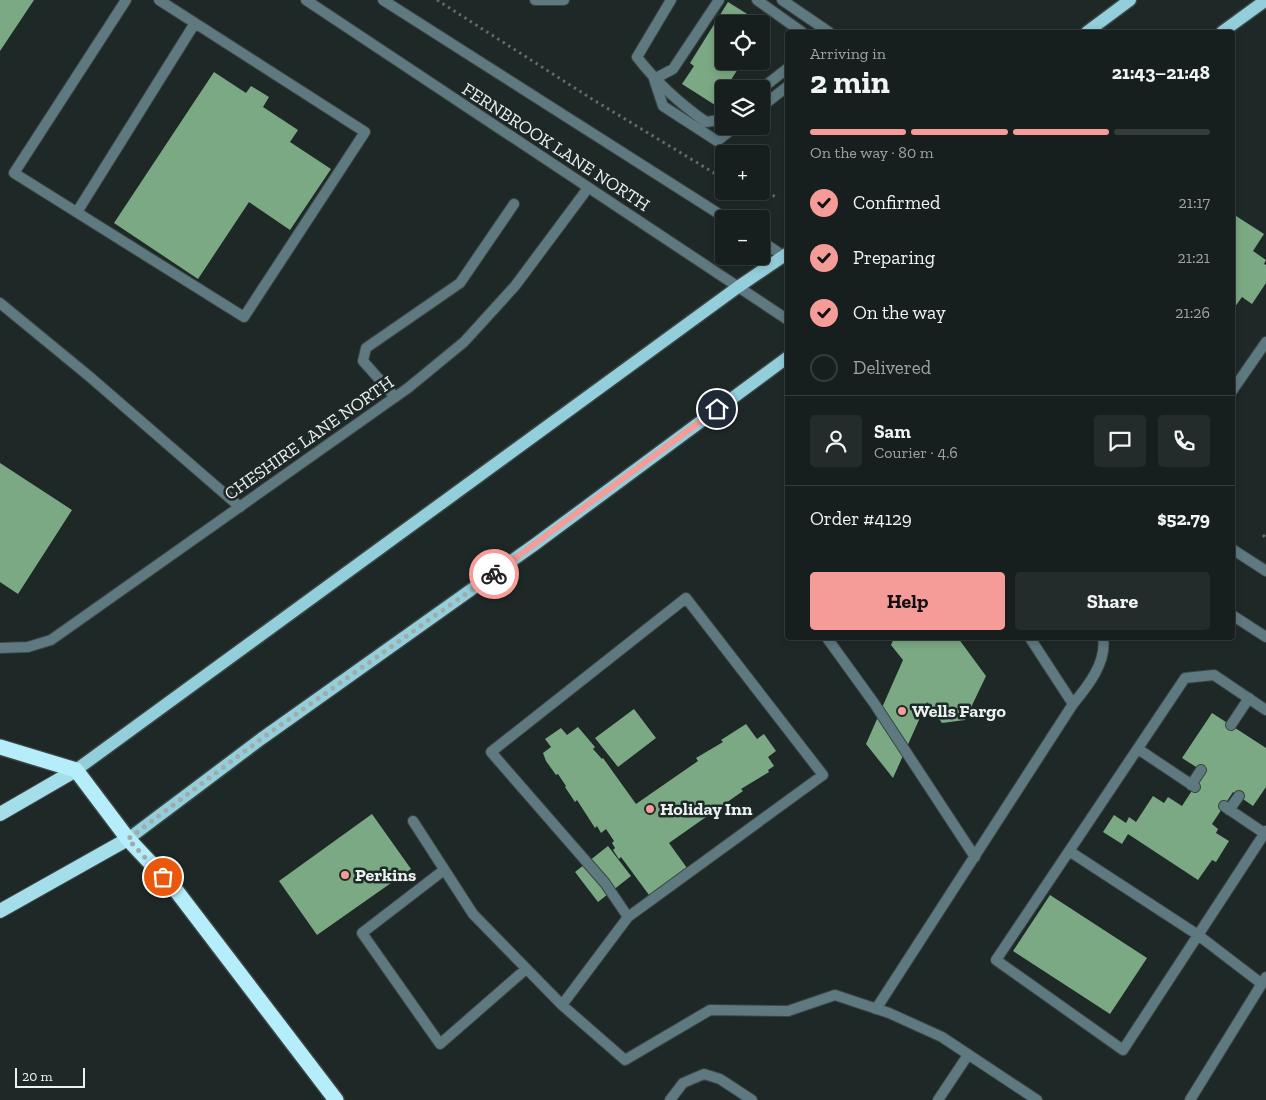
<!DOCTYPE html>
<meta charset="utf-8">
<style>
:root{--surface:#161f1d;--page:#232c2a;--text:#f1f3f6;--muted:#9ea2a4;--line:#353d3b;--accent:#f59b98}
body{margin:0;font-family:"Zilla Slab",serif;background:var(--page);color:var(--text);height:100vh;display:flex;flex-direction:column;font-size:19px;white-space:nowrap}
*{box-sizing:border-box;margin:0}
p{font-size:16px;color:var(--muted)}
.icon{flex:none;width:28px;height:28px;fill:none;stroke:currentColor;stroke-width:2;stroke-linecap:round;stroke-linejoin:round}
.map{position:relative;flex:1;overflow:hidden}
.details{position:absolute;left:785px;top:30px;width:450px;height:610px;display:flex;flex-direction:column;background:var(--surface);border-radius:5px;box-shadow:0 2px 8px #0003,0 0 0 1px var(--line)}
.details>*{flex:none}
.controls{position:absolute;left:715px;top:15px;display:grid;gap:10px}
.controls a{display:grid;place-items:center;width:55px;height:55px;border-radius:5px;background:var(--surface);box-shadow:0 2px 8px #0003,0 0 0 1px var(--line);font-size:25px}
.scale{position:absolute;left:15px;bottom:12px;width:70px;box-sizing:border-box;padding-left:5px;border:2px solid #eaf1f0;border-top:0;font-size:14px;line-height:18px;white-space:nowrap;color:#eaf1f0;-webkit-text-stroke:4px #1e2927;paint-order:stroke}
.pin{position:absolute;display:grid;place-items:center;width:42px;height:42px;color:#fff;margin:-21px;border:2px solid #fff;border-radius:50%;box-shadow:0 1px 5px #0007}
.courier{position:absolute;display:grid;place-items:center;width:50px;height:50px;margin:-25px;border:4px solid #f59b98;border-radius:50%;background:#fff;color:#222;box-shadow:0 1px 6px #0007}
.summary em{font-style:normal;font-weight:800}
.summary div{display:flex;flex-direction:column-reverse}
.summary{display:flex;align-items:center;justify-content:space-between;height:85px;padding:0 25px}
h1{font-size:32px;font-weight:800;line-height:38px}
.bar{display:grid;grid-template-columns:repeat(4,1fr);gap:8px 5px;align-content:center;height:60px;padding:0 25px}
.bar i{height:6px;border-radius:4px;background:var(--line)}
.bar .on{background:var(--accent)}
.bar p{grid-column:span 4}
.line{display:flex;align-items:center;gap:12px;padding:0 25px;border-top:1px solid var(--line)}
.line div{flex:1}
.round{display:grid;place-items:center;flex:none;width:52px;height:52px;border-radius:5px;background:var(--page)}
ol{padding:0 25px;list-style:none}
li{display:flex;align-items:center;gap:15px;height:55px}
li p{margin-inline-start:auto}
li .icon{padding:5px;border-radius:50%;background:var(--accent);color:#111;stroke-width:4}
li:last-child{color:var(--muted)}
li i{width:28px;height:28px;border:2px solid var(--line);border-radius:50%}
.primary-button{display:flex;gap:10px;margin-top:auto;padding:10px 25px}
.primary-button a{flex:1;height:58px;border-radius:5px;background:var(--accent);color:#111;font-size:20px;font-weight:800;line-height:58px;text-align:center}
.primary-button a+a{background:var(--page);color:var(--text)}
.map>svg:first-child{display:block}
</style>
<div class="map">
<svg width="1266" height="1100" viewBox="0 0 1266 1100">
<rect width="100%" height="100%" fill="#1e2927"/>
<!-- building -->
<path fill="#7ba984" d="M 0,0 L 34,0 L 0,51 Z
M 728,2 L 765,25 L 761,32 L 761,24 L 724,24 L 724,61 L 743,61 L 715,105 L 682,84 L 694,66 L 690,63 Z
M 214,72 L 246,93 L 251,86 L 269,97 L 263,107 L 298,130 L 290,142 L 331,169 L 290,230 L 249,202 L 198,279 L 114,223 Z
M 1233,214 L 1264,234 L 1253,251 L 1266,260 L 1264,264 L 1266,265 L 1266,283 L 1252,304 L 1242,297 L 1232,311 Z
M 0,463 L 72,510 L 18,594 L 0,582 Z
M 894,638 L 958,638 L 986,676 L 965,720 L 942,723 L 927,702 L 893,778 L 866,744 L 903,660 L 891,645 Z
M 634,709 L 656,738 L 618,767 L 595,738 Z
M 1212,713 L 1266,748 L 1266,787 L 1253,806 L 1233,792 L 1212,824 L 1218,829 L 1216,833 L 1229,841 L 1216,862 L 1212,860 L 1198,880 L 1128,834 L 1122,844 L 1103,832 L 1114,815 L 1126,823 L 1129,817 L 1136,822 L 1153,796 L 1164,803 L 1168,797 L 1182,806 L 1204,772 L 1182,758 Z
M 746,724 L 757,739 L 764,734 L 776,751 L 768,757 L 774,766 L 768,770 L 769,772 L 741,789 L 743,791 L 669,843 L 687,868 L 649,895 L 621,857 L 619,859 L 613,850 L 615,848 L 612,843 L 614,841 L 606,829 L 601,833 L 597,826 L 595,828 L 577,800 L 575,802 L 565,787 L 566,786 L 558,774 L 556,775 L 546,761 L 543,753 L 551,747 L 545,739 L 561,728 L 567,735 L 578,727 L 595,747 L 593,749 L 602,759 L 603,758 L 636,804 L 698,761 L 696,758 L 723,742 L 721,740 Z
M 372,814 L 411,869 L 317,935 L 279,881 Z
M 608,846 L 631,876 L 598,902 L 575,872 Z
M 1050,895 L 1147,958 L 1110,1014 L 1013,951 Z"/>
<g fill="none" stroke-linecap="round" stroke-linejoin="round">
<!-- service casing -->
<g stroke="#3b4543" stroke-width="12">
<path id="service" d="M 126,0 L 14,173 L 244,317 L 365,132 L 159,0
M 535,0 L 564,0
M 671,0 L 637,57 C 657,83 679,103 706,122 L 719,120 L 724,117
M 757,0 L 802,32
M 782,0 L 829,32
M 654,79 L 673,69 L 719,0
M 655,82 L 663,106 L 717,141 L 736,126
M 761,89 L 788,68
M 761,107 L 788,86
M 77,212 L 195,23
M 0,303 L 90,377 L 240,507
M 1232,391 L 1266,342
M 395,397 L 363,361 L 366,348 L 460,283 L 514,204
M 827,638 L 874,703 L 975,857
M 1073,704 C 1088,686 1107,662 1103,638
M 1266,710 L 1214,675 L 1185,678 L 996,960 L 1123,1050 L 1266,831
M 1231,725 L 1249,698
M 1138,749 L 1195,787
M 1191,785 L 1201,770
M 1224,806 L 1264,833
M 1229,810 L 1239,796
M 413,821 L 473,914 L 562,1005 L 628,917 L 605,883 L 491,752 L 686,598 L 823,775 L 628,917
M 1069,851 L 1198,935 L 1262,984
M 444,870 L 362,933 L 440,1044 L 526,969
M 562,1005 L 625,1060 L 710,1010 L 788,1011
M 876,1009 L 1073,704 L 1030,638
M 670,1100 L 683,1083 L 704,1074 L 720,1079 L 752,1100
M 938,1100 L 968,1055"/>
</g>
<!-- minor casing -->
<g stroke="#3b4543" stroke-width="12">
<path id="minor" d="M 0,648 L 28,647 L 51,640 L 408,388 L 464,342 L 515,286 L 588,188
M 788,1011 L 835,995 L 889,1013 L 942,1037 L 1037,1100
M 1190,1100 L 1266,977"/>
</g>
<!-- tertiary casing -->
<g stroke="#3b4543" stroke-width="12">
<path id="tertiary" d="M 306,0 L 788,320
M 383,0 L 727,219
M 761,241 L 788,259
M 1232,549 L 1266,571
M 1232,615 L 1266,637"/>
</g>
<!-- primary casing -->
<g stroke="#3b4543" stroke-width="15">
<path id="primary" d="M 1087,32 L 1130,0
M 1222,32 L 1266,0
M 76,770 L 738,287 L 788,253
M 128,839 L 261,739 L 534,545 L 788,357"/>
</g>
<!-- trunk casing -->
<g stroke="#3b4543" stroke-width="16">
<path id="trunk" d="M 0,814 L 76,770
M 0,911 L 128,839"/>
</g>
<!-- motorway casing -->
<g stroke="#3b4543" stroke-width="18">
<path id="motorway" d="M 0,747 L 76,770 L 128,839 L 175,889 L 336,1100"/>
</g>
<!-- path -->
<path stroke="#616b69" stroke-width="3" stroke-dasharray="2.5 4" stroke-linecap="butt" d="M 437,0 L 592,99 L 724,179
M 761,191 L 767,191 L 778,199
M 1263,535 L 1266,538"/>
<!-- service -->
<use href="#service" stroke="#5e7980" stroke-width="10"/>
<!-- minor -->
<use href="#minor" stroke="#5e7980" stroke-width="10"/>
<!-- tertiary -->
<use href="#tertiary" stroke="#5e7980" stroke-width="10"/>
<!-- primary -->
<use href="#primary" stroke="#93cedb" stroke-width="12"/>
<!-- trunk -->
<use href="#trunk" stroke="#a4deea" stroke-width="14"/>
<!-- motorway -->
<use href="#motorway" stroke="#b5edfa" stroke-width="15"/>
</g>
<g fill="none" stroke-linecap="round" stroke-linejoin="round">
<!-- done -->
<path stroke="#a3abaa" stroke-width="5" stroke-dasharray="0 9" d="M 163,877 L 128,839 L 261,739 L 494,574"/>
<!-- route -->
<path stroke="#f59b98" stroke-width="6" d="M 494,574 L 717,409"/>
</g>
<!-- markers -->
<g fill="#f59b98" stroke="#1e2927" stroke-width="2">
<circle cx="902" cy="711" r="5"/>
<circle cx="650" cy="809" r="5"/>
<circle cx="345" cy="875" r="5"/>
</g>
<g text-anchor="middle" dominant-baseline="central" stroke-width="5" stroke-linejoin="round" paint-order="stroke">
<!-- street labels -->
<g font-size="18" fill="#eaf1f0" stroke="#1e2927">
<text transform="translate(556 147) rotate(33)">FERNBROOK LANE NORTH</text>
<text transform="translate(309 438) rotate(-35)">CHESHIRE LANE NORTH</text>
</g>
<!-- poi labels -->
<g font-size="18" font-weight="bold" fill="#eaf1f0" stroke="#1e2927" text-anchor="start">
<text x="912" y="711">Wells Fargo</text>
<text x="660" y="809">Holiday Inn</text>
<text x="355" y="875">Perkins</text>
</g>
</g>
</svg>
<div class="controls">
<a><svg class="icon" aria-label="locate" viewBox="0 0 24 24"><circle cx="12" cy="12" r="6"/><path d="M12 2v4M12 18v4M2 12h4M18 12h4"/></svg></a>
<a><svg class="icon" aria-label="layers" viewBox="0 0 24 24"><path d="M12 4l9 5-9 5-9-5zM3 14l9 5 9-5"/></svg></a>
<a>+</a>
<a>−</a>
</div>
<div class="scale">20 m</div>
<div class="pin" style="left:163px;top:877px;background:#ea580c"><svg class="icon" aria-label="bag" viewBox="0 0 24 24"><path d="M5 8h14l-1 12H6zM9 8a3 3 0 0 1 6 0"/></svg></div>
<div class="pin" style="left:717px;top:409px;background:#1f2937"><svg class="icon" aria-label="home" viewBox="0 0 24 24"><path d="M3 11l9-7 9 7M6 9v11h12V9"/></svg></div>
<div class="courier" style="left:494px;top:574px"><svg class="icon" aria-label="bike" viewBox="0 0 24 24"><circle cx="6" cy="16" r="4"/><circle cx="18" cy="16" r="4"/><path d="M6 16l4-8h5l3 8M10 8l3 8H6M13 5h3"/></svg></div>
<section class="details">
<div class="summary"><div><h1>2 min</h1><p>Arriving in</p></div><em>21:43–21:48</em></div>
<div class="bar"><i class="on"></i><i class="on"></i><i class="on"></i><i></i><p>On the way · 80 m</p></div>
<ol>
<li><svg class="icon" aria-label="check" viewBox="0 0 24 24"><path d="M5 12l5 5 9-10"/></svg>Confirmed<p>21:17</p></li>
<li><svg class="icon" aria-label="check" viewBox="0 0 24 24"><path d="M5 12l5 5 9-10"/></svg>Preparing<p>21:21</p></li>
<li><svg class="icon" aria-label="check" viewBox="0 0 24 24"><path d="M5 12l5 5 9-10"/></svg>On the way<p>21:26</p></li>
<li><i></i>Delivered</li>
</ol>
<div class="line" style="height:90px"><a class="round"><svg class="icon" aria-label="person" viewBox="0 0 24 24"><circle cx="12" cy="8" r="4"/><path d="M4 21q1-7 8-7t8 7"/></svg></a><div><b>Sam</b><p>Courier · 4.6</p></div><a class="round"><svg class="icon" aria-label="chat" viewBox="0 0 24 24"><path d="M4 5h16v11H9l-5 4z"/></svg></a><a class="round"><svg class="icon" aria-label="phone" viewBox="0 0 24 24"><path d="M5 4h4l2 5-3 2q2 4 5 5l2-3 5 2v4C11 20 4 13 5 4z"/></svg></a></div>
<div class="line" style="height:65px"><div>Order #4129</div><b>$52.79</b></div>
<div class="primary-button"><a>Help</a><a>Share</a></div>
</section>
</div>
